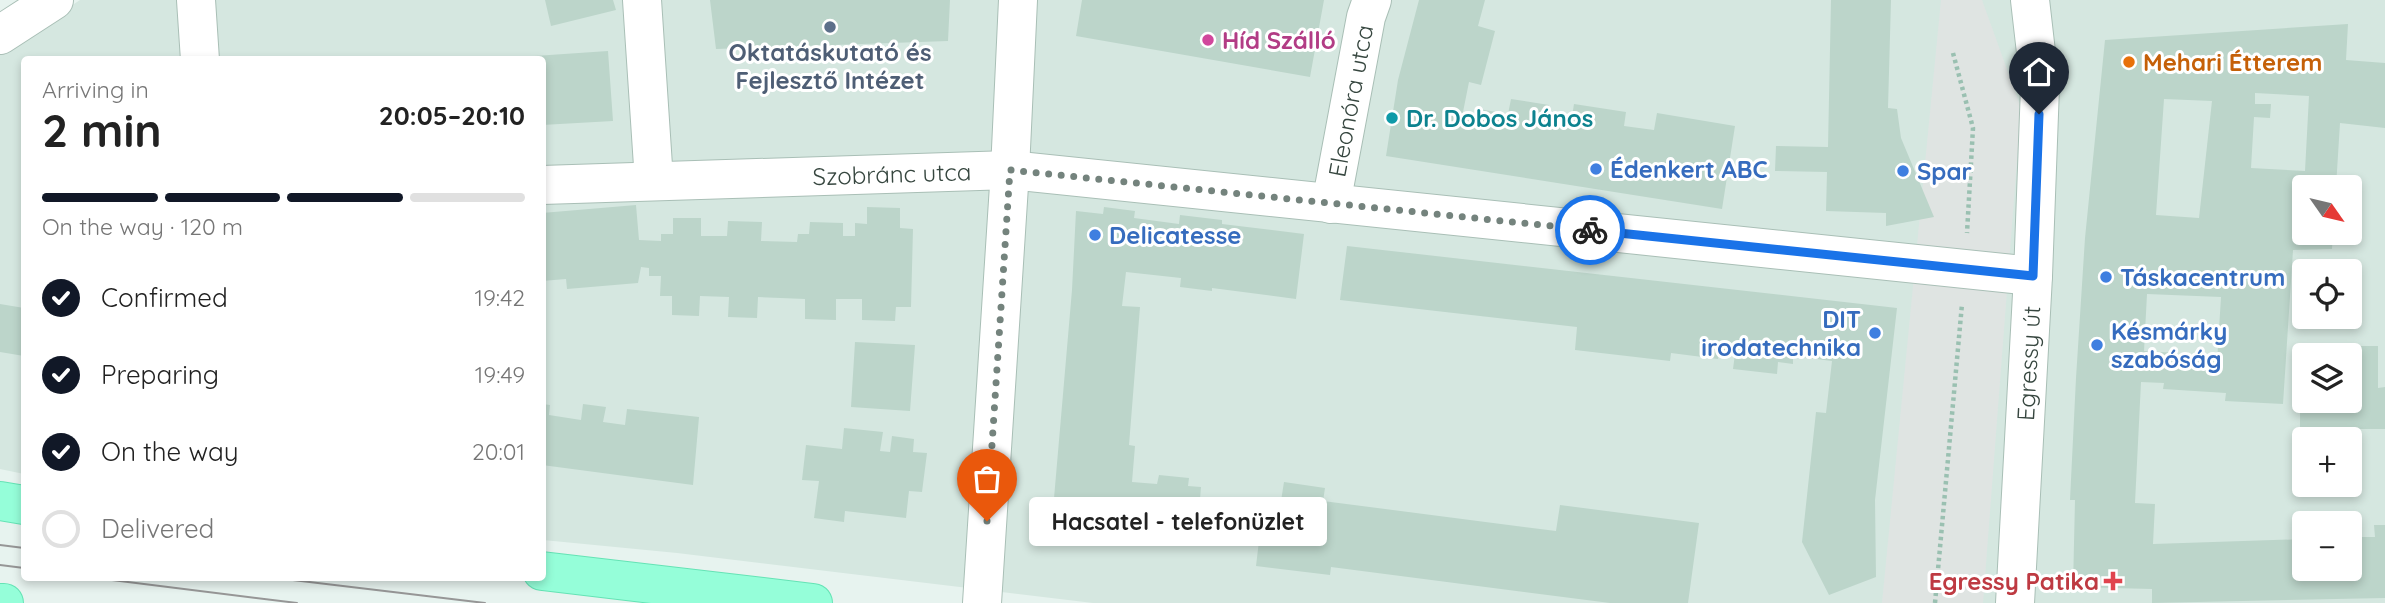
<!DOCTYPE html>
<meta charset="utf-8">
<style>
:root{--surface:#fff;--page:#f6f6f6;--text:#222;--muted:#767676;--line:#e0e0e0;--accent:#111827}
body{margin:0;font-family:Quicksand,sans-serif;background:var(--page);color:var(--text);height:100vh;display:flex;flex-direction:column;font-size:26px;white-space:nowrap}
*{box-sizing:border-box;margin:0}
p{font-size:23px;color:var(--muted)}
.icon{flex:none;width:38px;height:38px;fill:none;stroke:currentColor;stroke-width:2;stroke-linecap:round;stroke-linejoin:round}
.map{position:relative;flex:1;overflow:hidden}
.details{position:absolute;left:21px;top:56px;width:525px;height:525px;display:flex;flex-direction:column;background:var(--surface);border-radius:7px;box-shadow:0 4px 10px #0003}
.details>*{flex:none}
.needle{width:46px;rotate:124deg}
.fabs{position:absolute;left:2292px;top:175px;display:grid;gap:14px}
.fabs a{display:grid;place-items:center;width:70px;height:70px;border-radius:7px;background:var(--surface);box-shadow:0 4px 10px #0003;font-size:35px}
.pin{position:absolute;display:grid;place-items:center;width:60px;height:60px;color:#fff;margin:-72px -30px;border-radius:50% 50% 50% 0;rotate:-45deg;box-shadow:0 0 7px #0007}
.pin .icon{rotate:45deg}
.courier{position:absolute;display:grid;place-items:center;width:70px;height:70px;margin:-35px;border:5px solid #1a73e8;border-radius:50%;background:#fff;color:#222;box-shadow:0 2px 9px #0007}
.bubble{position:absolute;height:49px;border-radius:7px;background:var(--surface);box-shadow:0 4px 10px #0003;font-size:23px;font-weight:700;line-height:49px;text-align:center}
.head em{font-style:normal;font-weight:700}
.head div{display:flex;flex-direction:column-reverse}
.head{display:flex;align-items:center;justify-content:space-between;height:119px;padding:0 21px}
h1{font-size:46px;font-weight:700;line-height:52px}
.bar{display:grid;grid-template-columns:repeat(4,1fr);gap:10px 7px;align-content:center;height:84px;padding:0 21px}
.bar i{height:9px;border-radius:5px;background:var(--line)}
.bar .on{background:var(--accent)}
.bar p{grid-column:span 4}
ol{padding:0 21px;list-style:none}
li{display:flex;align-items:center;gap:21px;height:77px}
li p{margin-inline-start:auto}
li .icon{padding:7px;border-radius:50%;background:var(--accent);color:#fff;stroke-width:4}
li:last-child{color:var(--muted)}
li i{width:38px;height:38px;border:4px solid var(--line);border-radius:50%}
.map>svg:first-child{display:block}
</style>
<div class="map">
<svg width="2385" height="603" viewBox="0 0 2385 603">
<rect width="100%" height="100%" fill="#e7f3ef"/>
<!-- residential -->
<path fill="#d5e7e0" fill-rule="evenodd" d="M 80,0 L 2385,0 L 2385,603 L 1093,603 L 677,553 L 543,540 L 542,60 L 24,60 L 24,474 L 0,469 L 0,54 ZM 2305,187 L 2350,187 L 2350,233 L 2305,233 ZM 2305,271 L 2350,271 L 2350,317 L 2305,317 ZM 2305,355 L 2350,355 L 2350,401 L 2305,401 ZM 2305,439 L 2350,439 L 2350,485 L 2305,485 ZM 2305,523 L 2350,523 L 2350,569 L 2305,569 Z"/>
<!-- parking -->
<path fill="#dfe4e2" d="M 1941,0 L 1982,0 L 2021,108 L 1983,603 L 1882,603 Z"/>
<!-- building -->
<path fill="#bcd5ca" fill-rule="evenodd" d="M 545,0 L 613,0 L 616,10 L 551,26 Z
M 710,0 L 950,0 L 948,41 L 716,49 Z
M 1082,0 L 1324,0 L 1310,77 L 1076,36 Z
M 1419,0 L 1485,0 L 1478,26 L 1495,31 L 1481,85 L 1469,82 L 1462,117 L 1477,119 L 1479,109 L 1508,114 L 1511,99 L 1549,105 L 1547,119 L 1571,123 L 1574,104 L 1626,112 L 1624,126 L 1654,130 L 1657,113 L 1735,126 L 1722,209 L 1386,156 L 1398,80 Z
M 1831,0 L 1891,0 L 1888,108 L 1897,109 L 1901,138 L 1934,217 L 1886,226 L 1886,213 L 1826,211 L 1827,172 L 1775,171 L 1776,146 L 1828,147 Z
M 2348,24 L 2346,60 L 2385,63 L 2385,128 L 2340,123 L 2336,187 L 2305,187 L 2305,233 L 2333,233 L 2332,249 L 2293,250 L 2283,404 L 2225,401 L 2226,393 L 2163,389 L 2164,383 L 2141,382 L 2135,503 L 2155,504 L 2153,544 L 2305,539 L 2305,569 L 2350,569 L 2350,537 L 2375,537 L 2374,525 L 2385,525 L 2385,598 L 2152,603 L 2152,589 L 2073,587 L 2075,500 L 2070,500 L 2076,378 L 2085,238 L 2105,40 ZM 2255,93 L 2309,96 L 2305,171 L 2251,168 L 2254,117 L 2270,118 L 2271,104 L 2255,104 ZM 2164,99 L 2212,101 L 2199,218 L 2156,215 ZM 2147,294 L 2221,297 L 2217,362 L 2176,360 L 2176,353 L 2144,351 Z
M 608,51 L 613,121 L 542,125 L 542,60 L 520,60 L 520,57 Z
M 636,205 L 639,240 L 661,241 L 661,234 L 673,234 L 673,218 L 701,218 L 701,236 L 727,236 L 728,221 L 762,222 L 761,241 L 797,242 L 798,234 L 809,234 L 810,222 L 843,223 L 843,236 L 855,236 L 855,223 L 867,224 L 867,207 L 900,208 L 900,228 L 913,229 L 911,307 L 896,307 L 895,321 L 862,320 L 862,299 L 836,299 L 836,320 L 805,319 L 805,299 L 758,297 L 757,318 L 728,317 L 729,297 L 700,296 L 699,316 L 672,315 L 672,296 L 660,296 L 661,276 L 649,276 L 649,268 L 641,267 L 638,283 L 567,289 L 566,279 L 542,281 L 542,213 Z
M 1104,207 L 1135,211 L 1134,218 L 1179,224 L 1180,215 L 1222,220 L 1222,224 L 1304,234 L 1296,299 L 1212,288 L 1212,291 L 1180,287 L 1181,278 L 1126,272 L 1122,306 L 1140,307 L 1129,445 L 1135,446 L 1132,482 L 1157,484 L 1159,475 L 1189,478 L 1188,486 L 1201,487 L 1196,546 L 1051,533 L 1072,290 L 1076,211 L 1103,214 Z
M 1347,246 L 1897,308 L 1875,500 L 1876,577 L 1829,595 L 1802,542 L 1816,412 L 1826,413 L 1832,361 L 1793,356 L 1793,364 L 1778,362 L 1777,374 L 1733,369 L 1735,354 L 1719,352 L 1718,359 L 1671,353 L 1670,361 L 1575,350 L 1577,327 L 1340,300 Z
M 0,304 L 24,308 L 24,356 L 0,352 Z
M 855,342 L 915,345 L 910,411 L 851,407 Z
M 2345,346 L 2378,346 L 2378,388 L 2385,387 L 2385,429 L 2300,429 L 2300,388 L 2305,388 L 2305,401 L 2350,401 L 2350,355 L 2345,355 Z
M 542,404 L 550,405 L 549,415 L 581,420 L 583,404 L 606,407 L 603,422 L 625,425 L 627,409 L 699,417 L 693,485 L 542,465 Z
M 844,428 L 883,432 L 880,451 L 890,452 L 892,436 L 914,439 L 913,452 L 927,453 L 922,492 L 909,491 L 906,518 L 845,511 L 844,522 L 814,518 L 819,481 L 802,480 L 806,445 L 842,449 Z
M 1284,482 L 1325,488 L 1323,501 L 1556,531 L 1560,505 L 1699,523 L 1688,603 L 1610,603 L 1331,567 L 1330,575 L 1256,566 L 1264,499 L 1281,501 Z"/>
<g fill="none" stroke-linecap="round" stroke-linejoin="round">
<!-- minor casing -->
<g stroke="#a9bfb6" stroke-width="40">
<g id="minor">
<path d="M 196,0 L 200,60"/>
<path d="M 642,0 L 654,181"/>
<path d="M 0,35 L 54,0"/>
<path id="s1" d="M 542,185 L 1010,170 L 2033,276"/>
<path id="s2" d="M 1331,204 L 1366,17 L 1372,0"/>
<path d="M 982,603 L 1010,170 L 1018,0"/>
<path id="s3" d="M 2015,603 L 2033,276 L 2040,87 L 2030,0"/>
</g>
</g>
<!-- major casing -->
<g stroke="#65e3b5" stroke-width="40">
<path id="major" d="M 0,501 L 24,505
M 542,571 L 813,603
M 0,603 L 4,603"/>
</g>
<!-- path -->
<path stroke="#9ac0b1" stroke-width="4.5" stroke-dasharray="3.5 3.5" stroke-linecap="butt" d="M 1953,53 L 1973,128 L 1967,233
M 1935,603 L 1962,304"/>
<!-- minor -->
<use href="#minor" stroke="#fff" stroke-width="38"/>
<!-- major -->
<use href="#major" stroke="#95fed9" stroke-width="38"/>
<!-- tram -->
<path stroke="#969696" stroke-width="2" d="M 0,545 L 24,548
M 0,565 L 24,568
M 96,578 L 297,603
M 276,578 L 485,603"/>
</g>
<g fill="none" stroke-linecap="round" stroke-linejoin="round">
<!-- done -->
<path stroke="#74837d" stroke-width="7" stroke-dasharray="0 12.6" d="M 987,521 L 1010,170 L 1590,230"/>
<!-- route -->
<path stroke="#1a73e8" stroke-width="9" d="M 1590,230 L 2033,276 L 2039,114"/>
</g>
<!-- markers -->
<circle fill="#5c6f8a" stroke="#fff" stroke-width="2.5" cx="830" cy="27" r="7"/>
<circle fill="#d1479c" stroke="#fff" stroke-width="2.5" cx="1208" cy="40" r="7"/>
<circle fill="#e8710a" stroke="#fff" stroke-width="2.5" cx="2129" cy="62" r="7"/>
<circle fill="#0f9aa8" stroke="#fff" stroke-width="2.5" cx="1392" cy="118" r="7"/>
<g fill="#3f7fe0" stroke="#fff" stroke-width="2.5">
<circle cx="1596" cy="169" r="7"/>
<circle cx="1903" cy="171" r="7"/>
<circle cx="1095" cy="235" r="7"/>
<circle cx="2106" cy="277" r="7"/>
<circle cx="1875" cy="333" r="7"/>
<circle cx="2097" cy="345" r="7"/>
</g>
<path fill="#e0444e" stroke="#fff" stroke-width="2.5" d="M2109.5 570.5h7v7h7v7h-7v7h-7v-7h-7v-7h7z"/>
<g text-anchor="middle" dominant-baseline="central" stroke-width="6" stroke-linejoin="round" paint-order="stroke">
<!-- hotel labels -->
<g font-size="24" font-weight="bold" fill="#b23c85" stroke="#fff" text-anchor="start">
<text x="1222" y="40">Híd Szálló</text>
</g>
<!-- service labels -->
<g font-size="24" font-weight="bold" fill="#4e5e75" stroke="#fff">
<text x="830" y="52">Oktatáskutató és<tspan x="830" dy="28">Fejlesztő Intézet</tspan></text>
</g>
<!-- food labels -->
<g font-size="24" font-weight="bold" fill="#c56008" stroke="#fff" text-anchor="start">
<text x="2143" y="62">Mehari Étterem</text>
</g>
<!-- street labels -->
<g font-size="24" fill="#36463f" stroke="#fff">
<text stroke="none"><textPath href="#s2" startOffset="105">Eleonóra utca</textPath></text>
<text stroke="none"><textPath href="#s1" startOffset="350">Szobránc utca</textPath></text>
<text stroke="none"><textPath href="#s3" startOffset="240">Egressy út</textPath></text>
</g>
<!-- culture labels -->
<g font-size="24" font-weight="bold" fill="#0d838f" stroke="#fff" text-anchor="start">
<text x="1406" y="118">Dr. Dobos János</text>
</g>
<!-- shop labels -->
<g font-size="24" font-weight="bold" fill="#366cbe" stroke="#fff" text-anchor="start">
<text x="1610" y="169">Édenkert ABC</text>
<text x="1917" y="171">Spar</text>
<text x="1109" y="235">Delicatesse</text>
<text x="2120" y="277">Táskacentrum</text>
<text x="1861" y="319" text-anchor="end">DIT<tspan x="1861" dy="28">irodatechnika</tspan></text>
<text x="2111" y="331">Késmárky<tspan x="2111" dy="28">szabóság</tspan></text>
</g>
<!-- health labels -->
<g font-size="24" font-weight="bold" fill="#be3a42" stroke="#fff" text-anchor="end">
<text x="2099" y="581">Egressy Patika</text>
</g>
</g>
</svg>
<div class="fabs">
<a><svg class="needle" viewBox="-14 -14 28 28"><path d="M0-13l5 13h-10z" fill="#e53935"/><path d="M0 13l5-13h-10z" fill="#767676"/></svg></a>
<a><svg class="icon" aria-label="locate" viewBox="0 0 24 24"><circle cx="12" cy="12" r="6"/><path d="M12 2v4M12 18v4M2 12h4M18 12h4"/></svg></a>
<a><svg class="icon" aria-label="layers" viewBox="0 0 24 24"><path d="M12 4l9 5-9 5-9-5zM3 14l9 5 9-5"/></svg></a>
<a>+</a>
<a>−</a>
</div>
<div class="pin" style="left:987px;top:521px;background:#ea580c"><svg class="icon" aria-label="bag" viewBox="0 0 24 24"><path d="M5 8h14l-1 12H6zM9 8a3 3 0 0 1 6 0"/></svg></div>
<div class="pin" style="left:2039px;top:114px;background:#1f2937"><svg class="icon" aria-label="home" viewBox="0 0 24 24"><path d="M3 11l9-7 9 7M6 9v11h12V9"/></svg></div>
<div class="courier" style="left:1590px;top:230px"><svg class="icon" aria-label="bike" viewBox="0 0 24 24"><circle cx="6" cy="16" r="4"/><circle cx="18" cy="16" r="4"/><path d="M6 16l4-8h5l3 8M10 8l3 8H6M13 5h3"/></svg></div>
<div class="bubble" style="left:1029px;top:497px;width:298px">Hacsatel - telefonüzlet</div>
<section class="details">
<div class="head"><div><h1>2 min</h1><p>Arriving in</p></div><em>20:05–20:10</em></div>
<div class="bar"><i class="on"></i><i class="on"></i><i class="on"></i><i></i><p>On the way · 120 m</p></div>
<ol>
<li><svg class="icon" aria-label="check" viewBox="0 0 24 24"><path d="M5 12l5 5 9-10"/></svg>Confirmed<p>19:42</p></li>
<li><svg class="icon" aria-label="check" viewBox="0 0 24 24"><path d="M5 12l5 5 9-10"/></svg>Preparing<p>19:49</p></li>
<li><svg class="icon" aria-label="check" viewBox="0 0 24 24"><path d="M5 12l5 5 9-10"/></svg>On the way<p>20:01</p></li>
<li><i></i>Delivered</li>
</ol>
</section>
</div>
